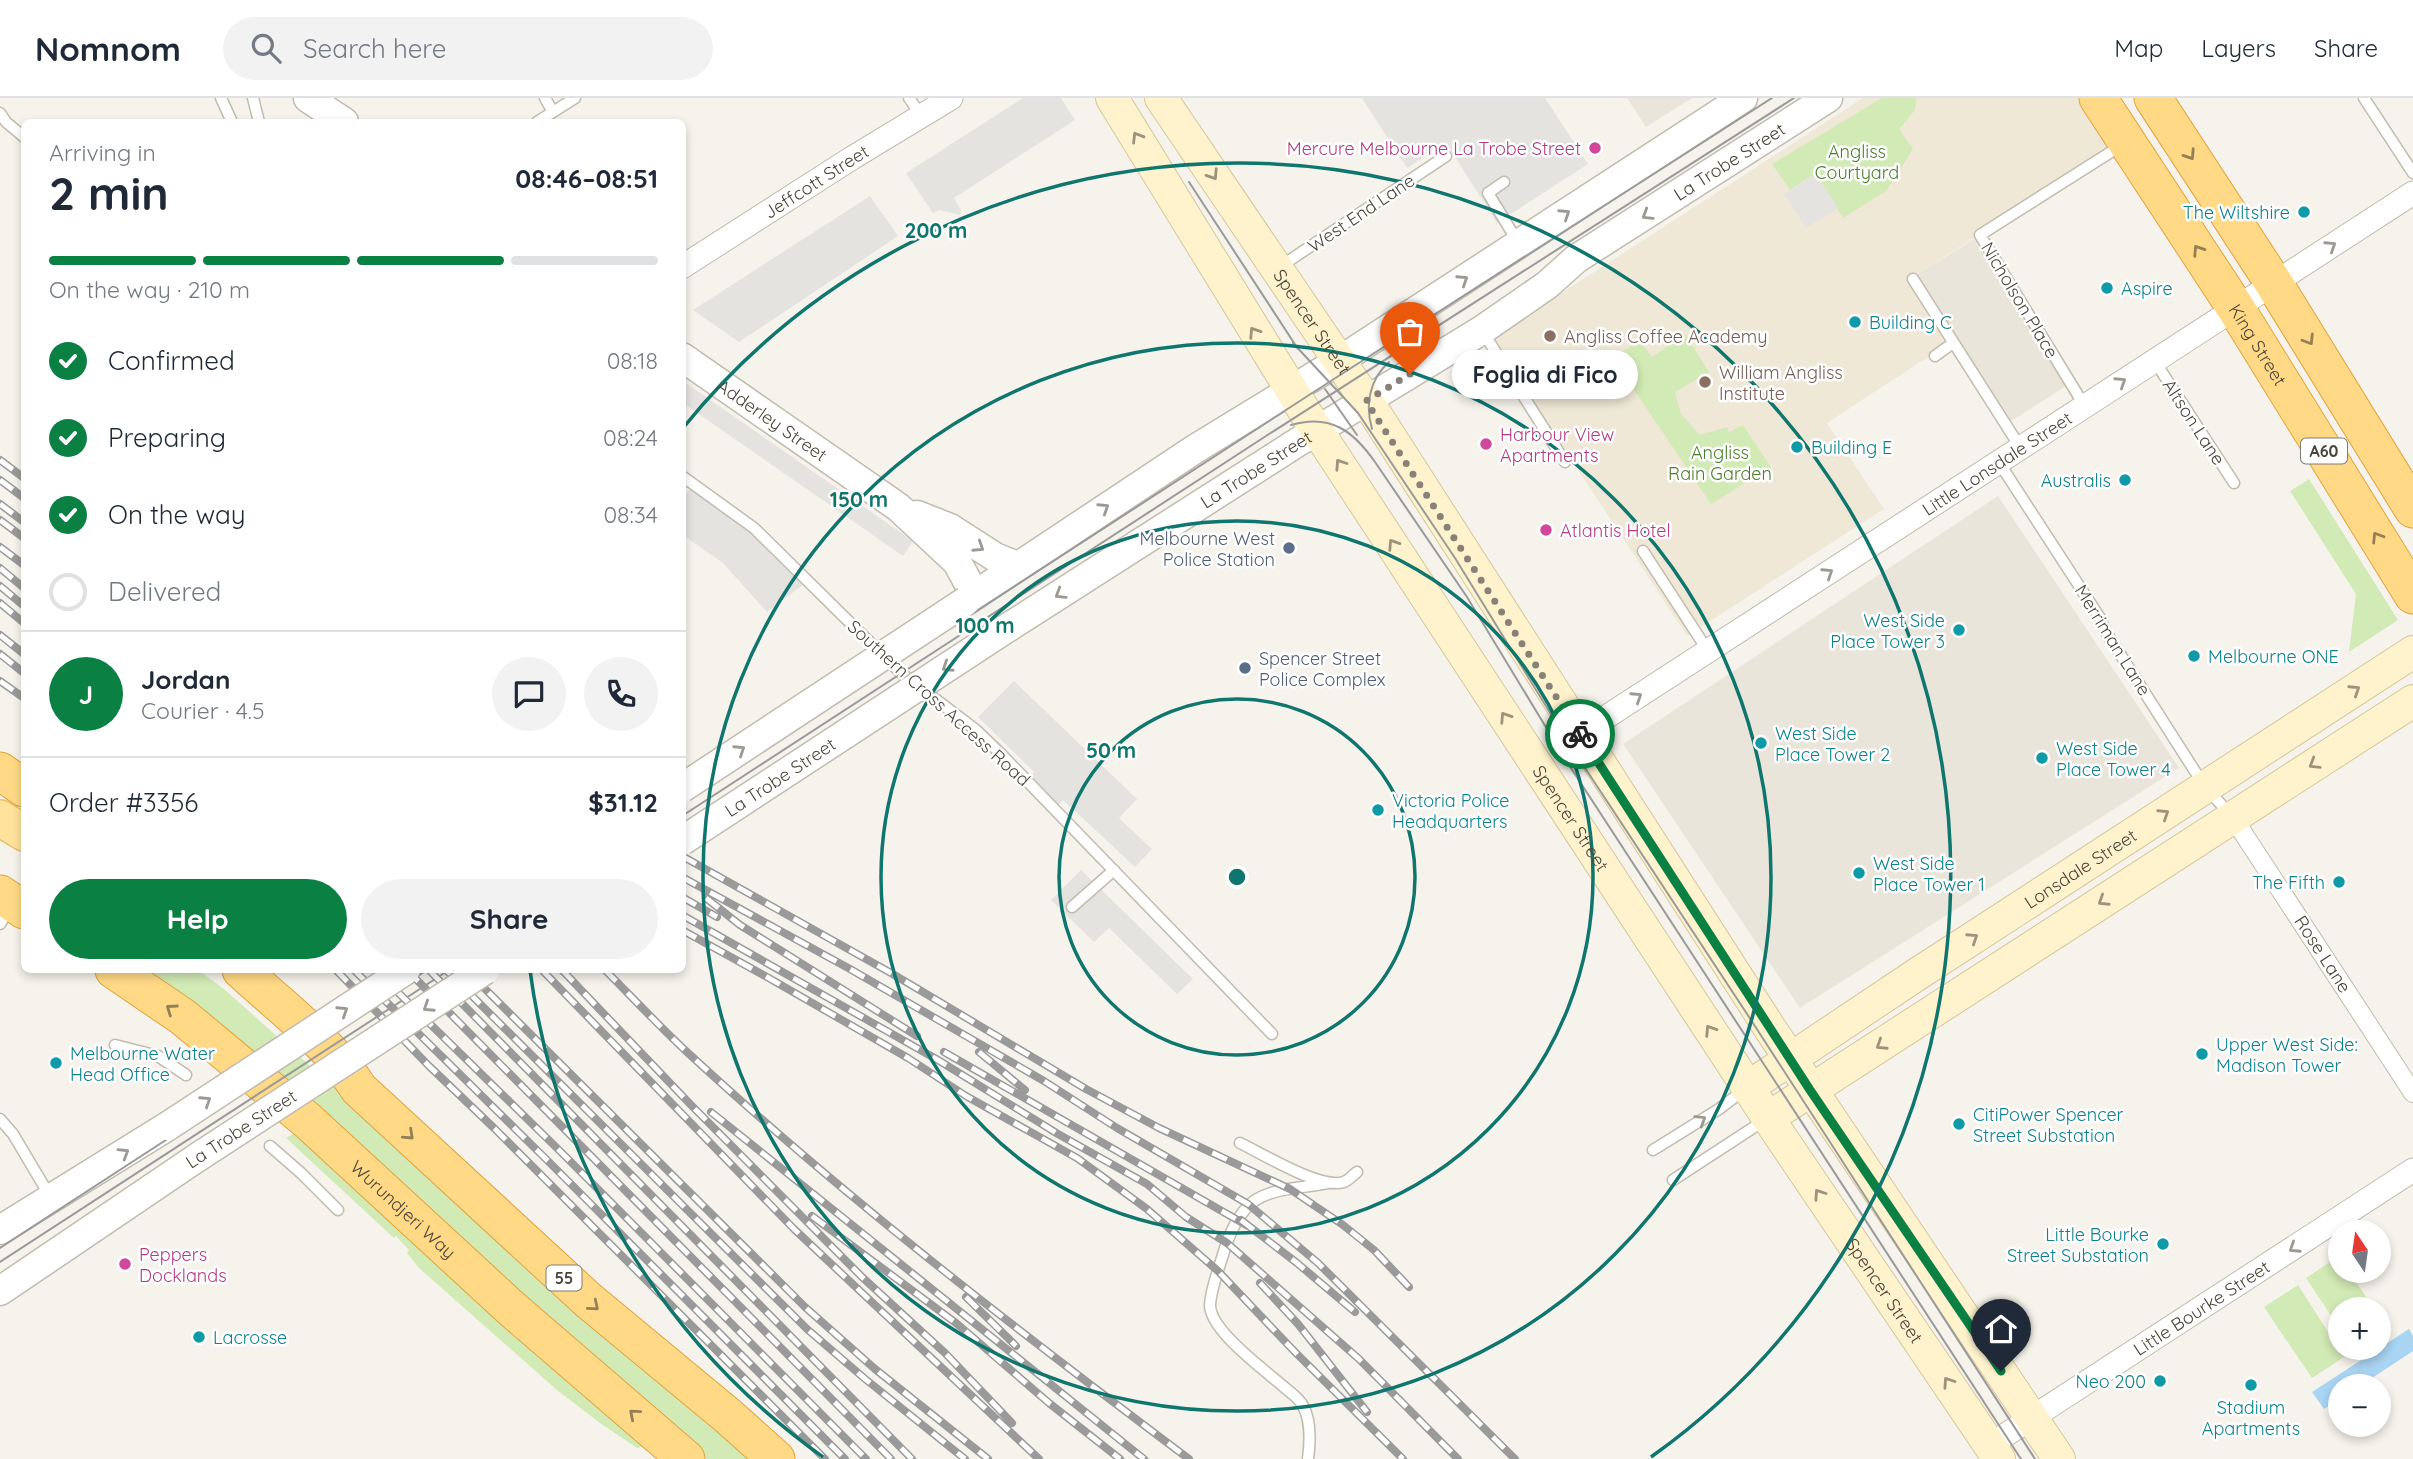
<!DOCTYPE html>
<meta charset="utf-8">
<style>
:root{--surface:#fff;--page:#f2f2f3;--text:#1f2937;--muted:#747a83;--line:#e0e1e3;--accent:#0b8043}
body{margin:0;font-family:Quicksand,sans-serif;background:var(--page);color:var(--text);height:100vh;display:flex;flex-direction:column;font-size:26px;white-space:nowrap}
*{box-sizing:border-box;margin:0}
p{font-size:23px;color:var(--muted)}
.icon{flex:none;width:38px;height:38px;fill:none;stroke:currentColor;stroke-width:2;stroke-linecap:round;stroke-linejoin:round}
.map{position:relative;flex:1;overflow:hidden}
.sheet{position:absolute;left:21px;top:21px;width:665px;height:854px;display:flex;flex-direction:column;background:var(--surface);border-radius:10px;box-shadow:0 4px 10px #0003}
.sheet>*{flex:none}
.needle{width:46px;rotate:347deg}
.tools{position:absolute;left:2328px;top:1122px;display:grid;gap:14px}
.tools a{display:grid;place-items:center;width:63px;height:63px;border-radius:50%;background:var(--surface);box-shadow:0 4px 10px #0003;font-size:35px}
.pin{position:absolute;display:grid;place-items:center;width:60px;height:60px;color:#fff;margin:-72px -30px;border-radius:50% 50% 50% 0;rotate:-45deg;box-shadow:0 0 7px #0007}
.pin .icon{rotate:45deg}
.courier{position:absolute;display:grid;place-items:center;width:70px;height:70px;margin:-35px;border:5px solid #0b8043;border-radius:50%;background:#fff;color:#222;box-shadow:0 2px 9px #0007}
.bubble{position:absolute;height:49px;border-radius:24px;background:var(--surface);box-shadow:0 4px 10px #0003;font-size:23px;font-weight:700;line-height:49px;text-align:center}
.headline em{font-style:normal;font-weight:700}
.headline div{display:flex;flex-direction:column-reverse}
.headline{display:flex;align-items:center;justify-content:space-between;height:119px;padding:0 28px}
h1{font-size:46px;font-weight:700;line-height:52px}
.bar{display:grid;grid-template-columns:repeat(4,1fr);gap:10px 7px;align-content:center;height:84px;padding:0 28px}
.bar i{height:9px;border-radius:5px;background:var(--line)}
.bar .on{background:var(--accent)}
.bar p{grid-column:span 4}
.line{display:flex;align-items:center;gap:18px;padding:0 28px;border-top:2px solid var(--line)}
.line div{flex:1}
.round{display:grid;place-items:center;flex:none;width:74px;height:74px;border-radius:37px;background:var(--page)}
ol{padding:0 28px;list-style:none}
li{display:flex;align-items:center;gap:21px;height:77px}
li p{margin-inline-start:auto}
li .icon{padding:7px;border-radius:50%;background:var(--accent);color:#fff;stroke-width:4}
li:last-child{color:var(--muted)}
li i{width:38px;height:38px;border:4px solid var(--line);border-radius:50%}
.action{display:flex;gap:14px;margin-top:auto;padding:14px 28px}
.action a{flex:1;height:80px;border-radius:42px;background:var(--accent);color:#fff;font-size:28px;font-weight:700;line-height:80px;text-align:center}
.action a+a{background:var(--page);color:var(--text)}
header{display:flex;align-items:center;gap:42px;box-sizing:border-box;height:98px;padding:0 35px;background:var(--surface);border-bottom:2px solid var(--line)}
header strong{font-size:33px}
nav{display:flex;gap:38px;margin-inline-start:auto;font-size:24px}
.search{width:490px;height:63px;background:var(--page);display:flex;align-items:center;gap:18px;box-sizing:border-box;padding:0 24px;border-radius:38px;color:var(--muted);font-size:26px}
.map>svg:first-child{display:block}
</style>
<header>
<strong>Nomnom</strong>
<div class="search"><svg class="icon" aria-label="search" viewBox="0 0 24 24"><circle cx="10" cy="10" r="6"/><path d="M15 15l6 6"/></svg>Search here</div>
<nav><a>Map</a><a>Layers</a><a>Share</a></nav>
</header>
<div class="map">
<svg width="2413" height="1361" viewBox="0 0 2413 1361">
<rect width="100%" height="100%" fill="#f6f3ec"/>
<!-- residential -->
<path fill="#eae5da" d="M 1627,0 L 1692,0 L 1646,29 Z
M 1974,141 L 2066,288 L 2008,325 L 1916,177 Z
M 1998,398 L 2179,670 L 1800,910 L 1623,646 Z"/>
<!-- education -->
<path fill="#efe8d6" d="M 1863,0 L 2078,0 L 2111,51 L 1910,181 L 1951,244 L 1827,325 L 1884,411 L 1687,538 L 1492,240 Z"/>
<!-- green -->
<path fill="#d2eab5" d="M 1882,0 L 1916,0 L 1915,12 L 1899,31 L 1913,51 L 1886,93 L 1843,120 L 1816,75 L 1790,92 L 1772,66 Z
M 1685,236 L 1709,274 L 1675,294 L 1681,316 L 1700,337 L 1727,329 L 1729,334 L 1743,327 L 1771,369 L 1711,406 L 1612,259 L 1640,243 L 1652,259 Z
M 2309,381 L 2398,522 L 2349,554 L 2356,496 L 2290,393 Z
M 139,872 L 198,872 L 224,891 L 439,1083 L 756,1361 L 707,1361 Z
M 299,1032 L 642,1345 L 642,1349 L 637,1350 L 600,1325 L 557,1292 L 419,1170 L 407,1155 L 409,1152 L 396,1138 L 394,1140 L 286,1040 Z
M 2339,1158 L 2340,1172 L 2349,1173 L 2374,1211 L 2340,1211 L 2340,1231 L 2306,1180 Z
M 2298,1187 L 2344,1259 L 2312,1280 L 2264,1209 Z"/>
<!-- parking -->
<path fill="#e5e3e0" d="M 1023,0 L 1061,0 L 1075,22 L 954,100 L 961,112 L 960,117 L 939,112 L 933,115 L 906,75 Z
M 1362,0 L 1545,0 L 1588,66 L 1497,125 L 1446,45 L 1407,70 Z
M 1816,76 L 1838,110 L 1806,130 L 1784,96 Z
M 870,98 L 898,138 L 739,244 L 693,212 Z
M 683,283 L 913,443 L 903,458 L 683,305 Z
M 694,386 L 734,415 L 808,483 L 767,514 L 723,465 L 683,437 L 682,401 Z
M 1014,583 L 1137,701 L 1119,720 L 1152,751 L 1135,769 L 1063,702 L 1055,710 L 1027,681 L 1034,674 L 978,619 Z
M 1081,772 L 1193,881 L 1177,896 L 1109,830 L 1094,844 L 1051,802 Z"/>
<!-- water -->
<path fill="#a9d4f2" d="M 2409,1231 L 2413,1238 L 2413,1253 L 2360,1288 L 2340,1288 L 2340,1301 L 2324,1311 L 2312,1294 Z"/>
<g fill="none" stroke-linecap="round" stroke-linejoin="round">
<!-- service casing -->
<g stroke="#c2bbae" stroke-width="13">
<path id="service" d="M 221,0 L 232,24
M 253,0 L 259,24
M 545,0 L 553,14
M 909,0 L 921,17
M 2364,0 L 2413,75
M 0,15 L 6,24 L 24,39
M 537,24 L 575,0
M 1504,84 L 1488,95 L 1519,146
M 1278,170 L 1446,58
M 1913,181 L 2020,349
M 1483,234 L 1565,364
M 1935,258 L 1953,245
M 2154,262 L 2234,385
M 2084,307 L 1980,137 L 2122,47
M 1998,363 L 2100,520 L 2106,534 L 2205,689 L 2231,717
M 682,378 L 754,430 L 901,575 L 976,632 L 999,654 L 1272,936
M 1643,453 L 1708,553
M 1072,809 L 1114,772
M 0,826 L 10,810
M 115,947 L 158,958 L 186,977
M 0,1021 L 13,1036 L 51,1100
M 1240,1045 C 1263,1056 1321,1092 1344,1084 C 1349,1082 1353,1077 1357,1074
M 270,1048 L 301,1075 L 338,1112
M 1653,1052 L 1719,1011 L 1744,992
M 1673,1082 L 1765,1022
M 1308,1361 C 1310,1346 1311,1322 1303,1308 C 1300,1301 1291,1295 1284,1289 C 1266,1273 1210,1233 1210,1207 C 1211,1189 1220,1168 1225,1150 C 1246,1088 1271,1095 1328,1085"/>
</g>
<!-- pedestrian casing -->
<g stroke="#c2bbae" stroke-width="20">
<path id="pedestrian" d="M 2232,718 L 2413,995"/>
</g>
<!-- minor casing -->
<g stroke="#c2bbae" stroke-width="25">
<g id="minor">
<path id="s1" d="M 682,169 L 852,60 L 951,0"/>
<path id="s2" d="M 1580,636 L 2413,95"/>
<path id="s3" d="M 1990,1347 L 2413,1072"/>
</g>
</g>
<!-- tertiary casing -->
<g stroke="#c2bbae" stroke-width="31">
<g id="tertiary">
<path d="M 308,0 L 344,24"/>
<path id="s4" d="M 682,259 L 898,409 L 957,464 L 975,497"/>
<path d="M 917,417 L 950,430 L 995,459 L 1017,468"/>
<path d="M 966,503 L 1195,351 L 1339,263 L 1743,0"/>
<path id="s5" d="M 1004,532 L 1298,344 L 1482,232 L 1547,187 L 1576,161 L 1828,0"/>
<path d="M 0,1132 L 168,1028"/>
<path d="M 0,1193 L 198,1059"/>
</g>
</g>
<!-- secondary casing -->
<g stroke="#d6c79b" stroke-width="34">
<g id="secondary">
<path id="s6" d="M 1112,0 L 1305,314 L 1768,1020 L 1999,1361"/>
<path id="s7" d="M 1161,0 L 1376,317 L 1771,932 L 2059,1361"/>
<path id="s8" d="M 1747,990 L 1916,877 L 2413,554"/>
<path d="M 1768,1020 L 2413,603"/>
</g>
</g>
<!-- primary casing -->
<g stroke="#e6c16a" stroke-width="38">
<path id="primary" d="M 0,720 L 24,735"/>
</g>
<!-- trunk casing -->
<g stroke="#e0a43c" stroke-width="39">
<g id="trunk">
<path id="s9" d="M 2098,0 L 2235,209 L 2413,497"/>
<path d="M 2153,0 L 2273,184 L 2413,411"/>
<path d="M 0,673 L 24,690"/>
<path d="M 0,796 L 24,812"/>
<path id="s10" d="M 114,872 L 183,919 L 308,1023 L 512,1211 L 686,1361"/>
<path d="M 241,872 C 281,909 329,944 359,991 L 588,1202 L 728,1318 L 776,1361"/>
</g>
</g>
<!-- service -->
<use href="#service" stroke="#fff" stroke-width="10"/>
<!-- pedestrian -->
<use href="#pedestrian" stroke="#fff" stroke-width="18"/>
<!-- minor -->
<use href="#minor" stroke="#fff" stroke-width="23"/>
<!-- tertiary -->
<use href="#tertiary" stroke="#fff" stroke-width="28"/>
<!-- secondary -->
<use href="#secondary" stroke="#fff3cd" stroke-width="32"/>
<!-- primary -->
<use href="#primary" stroke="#ffe39c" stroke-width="35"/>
<!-- trunk -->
<use href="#trunk" stroke="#ffd985" stroke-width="37"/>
<!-- tram -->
<path stroke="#9a9a9a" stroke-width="2" d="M 1189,84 L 1298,251
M 1293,245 L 1358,315 L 1455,460 L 1568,644 L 1751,922 L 2035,1361
M 1325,291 L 1357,337
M 1291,327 C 1331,315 1354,334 1375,364 L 1467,499 L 1567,664 L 2021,1361
M 1372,331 C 1365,307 1369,282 1389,264
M 682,704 L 1323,288 L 1772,0
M 682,718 L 1266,338 L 1794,0
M 0,1150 L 427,872
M 0,1164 L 449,872"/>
<!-- rail casing -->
<g stroke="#9a9a9a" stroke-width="8">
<path id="rail" d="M 0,362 L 24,380
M 0,382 L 24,400
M 0,406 L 24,424
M 0,422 L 24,440
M 0,449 L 24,467
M 0,470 L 24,490
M 0,488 L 24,508
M 0,505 L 24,525
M 0,537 L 24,556
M 0,556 L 24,575
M 0,583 L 24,600
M 682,758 L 891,875 L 1086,991 L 1159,1030 L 1290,1091 L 1343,1127 L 1374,1152 L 1409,1189
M 682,779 L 850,871 L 1044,983 L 1117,1030 L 1248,1106 L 1318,1165 L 1515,1361
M 682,799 L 717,819
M 706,800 L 740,827 L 917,938
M 682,817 L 938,962 L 1058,1036 L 1147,1086 L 1186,1119 L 1227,1145 L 1359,1261 L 1458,1361
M 682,832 L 767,879 L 908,960 L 966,998 L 1077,1060 L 1147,1111 L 1218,1173 L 1294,1253 L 1403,1361
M 336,872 L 429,968 L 495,1031 L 825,1361
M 354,872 L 553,1068 L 845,1361
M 375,872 L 564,1057 L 866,1361
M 407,872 L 891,1361
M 429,872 L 912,1361
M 446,872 L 807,1231 L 864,1280 L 965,1361
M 466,872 L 805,1209 L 875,1271 L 988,1361
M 542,872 L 794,1131 L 1039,1361
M 562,872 L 691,1007 L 862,1179 L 945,1255 L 1012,1325
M 605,872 C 632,899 659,928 687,954 C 845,1100 1017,1232 1189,1361
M 944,954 L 1248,1128
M 979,954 L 1025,992
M 711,1014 L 1144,1361
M 812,1118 L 956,1225 L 1049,1305 L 1120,1361
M 1241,1122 L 1297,1165 L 1355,1214
M 1260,1185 L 1298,1226 L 1367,1314
M 966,1199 L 1016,1248"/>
</g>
<!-- rail -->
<use href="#rail" stroke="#fff" stroke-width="5" stroke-dasharray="16" stroke-linecap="butt"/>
<!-- tertiary-bridge casing -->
<g stroke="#c2bbae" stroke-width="31" stroke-linecap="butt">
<g id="tertiary-bridge">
<path d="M 682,690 L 966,503"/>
<path id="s11" d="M 682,743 L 1004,532"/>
<path d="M 168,1028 L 406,872"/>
<path d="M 198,1059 L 485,872"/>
</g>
</g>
<!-- tertiary-bridge -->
<use href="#tertiary-bridge" stroke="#fff" stroke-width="28"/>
</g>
<!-- one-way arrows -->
<defs><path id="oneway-chevron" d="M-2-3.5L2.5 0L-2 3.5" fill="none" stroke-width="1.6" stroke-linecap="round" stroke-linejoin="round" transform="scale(1.75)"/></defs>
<g stroke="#9c937c">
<use href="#oneway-chevron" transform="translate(1137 39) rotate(-121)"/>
<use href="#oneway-chevron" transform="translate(1213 77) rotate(57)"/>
<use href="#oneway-chevron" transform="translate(1254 234) rotate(-123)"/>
<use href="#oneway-chevron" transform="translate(1340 366) rotate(-124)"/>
<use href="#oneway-chevron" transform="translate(1393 446) rotate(-123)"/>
<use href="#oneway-chevron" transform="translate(2355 592) rotate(-33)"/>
<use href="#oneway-chevron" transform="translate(1505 619) rotate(-123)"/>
<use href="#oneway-chevron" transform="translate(2314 666) rotate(148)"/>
<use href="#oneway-chevron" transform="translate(2164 716) rotate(-33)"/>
<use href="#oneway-chevron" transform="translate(2103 803) rotate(147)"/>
<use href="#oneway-chevron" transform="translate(1973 840) rotate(-33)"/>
<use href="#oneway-chevron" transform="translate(1710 932) rotate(-123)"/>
<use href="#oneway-chevron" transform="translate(1881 947) rotate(147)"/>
<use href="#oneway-chevron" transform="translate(1819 1096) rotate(-124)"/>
<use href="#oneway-chevron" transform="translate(1948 1284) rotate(-124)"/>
</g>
<g stroke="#938057">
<use href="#oneway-chevron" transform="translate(2190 57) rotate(57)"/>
<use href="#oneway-chevron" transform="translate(2198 152) rotate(-123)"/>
<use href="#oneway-chevron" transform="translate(2309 242) rotate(58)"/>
<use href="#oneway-chevron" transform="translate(2377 439) rotate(-122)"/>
<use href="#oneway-chevron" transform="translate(171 911) rotate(-145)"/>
<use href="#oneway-chevron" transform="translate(409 1037) rotate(43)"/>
<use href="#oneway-chevron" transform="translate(594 1208) rotate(40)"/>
<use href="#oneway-chevron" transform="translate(634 1316) rotate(-139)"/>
</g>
<g stroke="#9c9892">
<use href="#oneway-chevron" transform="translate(1565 116) rotate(-33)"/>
<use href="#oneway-chevron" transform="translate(1647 117) rotate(148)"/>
<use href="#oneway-chevron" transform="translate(2331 148) rotate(-33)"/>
<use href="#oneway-chevron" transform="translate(1463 182) rotate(-33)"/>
<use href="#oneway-chevron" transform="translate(2121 284) rotate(-33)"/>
<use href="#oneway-chevron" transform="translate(1104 410) rotate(-33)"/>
<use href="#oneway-chevron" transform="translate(979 449) rotate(33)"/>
<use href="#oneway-chevron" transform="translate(1828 475) rotate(-33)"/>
<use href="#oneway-chevron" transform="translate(1060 496) rotate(148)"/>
<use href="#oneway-chevron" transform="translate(947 569) rotate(147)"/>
<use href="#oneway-chevron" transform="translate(1637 599) rotate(-33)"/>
<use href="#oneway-chevron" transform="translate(740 652) rotate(-33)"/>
<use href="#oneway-chevron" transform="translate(428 909) rotate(147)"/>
<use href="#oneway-chevron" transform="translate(343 913) rotate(-33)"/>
<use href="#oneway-chevron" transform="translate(206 1003) rotate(-33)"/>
<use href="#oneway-chevron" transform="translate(1701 1022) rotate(-32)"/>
<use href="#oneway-chevron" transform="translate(124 1055) rotate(-31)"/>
<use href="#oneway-chevron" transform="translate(2294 1150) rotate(147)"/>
</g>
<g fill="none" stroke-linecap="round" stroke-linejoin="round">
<!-- done -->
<path stroke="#878178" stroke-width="7" stroke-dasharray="0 12.6" d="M 1410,276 L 1366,303 L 1580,636"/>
<!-- route -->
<path stroke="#0b8043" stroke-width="9" d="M 1580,636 L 1810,992 L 2001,1273"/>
</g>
<!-- distance rings -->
<g fill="none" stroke="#0f766e" stroke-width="3.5">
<circle cx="1237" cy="779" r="178"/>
<circle cx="1237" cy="779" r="356"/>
<circle cx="1237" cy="779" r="534"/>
<path d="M823 1359A713 713 0 0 1 530 872M683 330A713 713 0 1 1 1651 1359"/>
</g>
<!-- markers -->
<g fill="#d1479c" stroke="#fff" stroke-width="2.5">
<circle cx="1595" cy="50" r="7"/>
<circle cx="1486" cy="346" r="7"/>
<circle cx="1546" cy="432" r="7"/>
<circle cx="125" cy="1166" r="7"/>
</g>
<g fill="#0f9aa8" stroke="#fff" stroke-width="2.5">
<circle cx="2304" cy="114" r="7"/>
<circle cx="2107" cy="190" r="7"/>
<circle cx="1855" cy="224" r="7"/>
<circle cx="1797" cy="349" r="7"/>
<circle cx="2125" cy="382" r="7"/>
<circle cx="1959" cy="532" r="7"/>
<circle cx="2194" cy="558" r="7"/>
<circle cx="1761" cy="645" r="7"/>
<circle cx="2042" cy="660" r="7"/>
<circle cx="1378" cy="712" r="7"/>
<circle cx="1859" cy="775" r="7"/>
<circle cx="2339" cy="784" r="7"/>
<circle cx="2202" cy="956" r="7"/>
<circle cx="56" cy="965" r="7"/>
<circle cx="1959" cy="1026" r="7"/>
<circle cx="2163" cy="1146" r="7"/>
<circle cx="199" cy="1239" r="7"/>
<circle cx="2160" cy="1283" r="7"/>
<circle cx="2251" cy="1287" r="7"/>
</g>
<g fill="#8d6e63" stroke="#fff" stroke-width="2.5">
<circle cx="1550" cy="238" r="7"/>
<circle cx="1705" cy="284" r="7"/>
</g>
<g fill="#5c6f8a" stroke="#fff" stroke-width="2.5">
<circle cx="1289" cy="450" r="7"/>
<circle cx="1245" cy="570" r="7"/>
</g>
<g text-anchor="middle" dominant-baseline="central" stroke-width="5" stroke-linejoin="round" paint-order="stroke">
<!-- shield labels -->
<g fill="#fff" stroke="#817c74" stroke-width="2">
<rect x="2301" y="340.5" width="46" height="25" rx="5"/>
<rect x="546.5" y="1167.5" width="35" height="25" rx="5"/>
</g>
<g font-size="16" font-weight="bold" fill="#4b4439">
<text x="2324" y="353">A60</text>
<text x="564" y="1180">55</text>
</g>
<!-- hotel labels -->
<g font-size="18" fill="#b23c85" stroke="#fff" text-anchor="start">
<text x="1581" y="50" text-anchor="end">Mercure Melbourne La Trobe Street</text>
<text x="1500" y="336">Harbour View<tspan x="1500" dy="21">Apartments</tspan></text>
<text x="1560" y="432">Atlantis Hotel</text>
<text x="139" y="1156">Peppers<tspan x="139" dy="21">Docklands</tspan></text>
</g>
<!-- park labels -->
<g font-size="18" fill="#4a7f2a" stroke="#fff">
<text x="1857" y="53">Angliss<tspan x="1857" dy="21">Courtyard</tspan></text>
<text x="1720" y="354">Angliss<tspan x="1720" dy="21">Rain Garden</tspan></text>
</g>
<!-- street labels -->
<g font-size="18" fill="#4b4439" stroke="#fff">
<text stroke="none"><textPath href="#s5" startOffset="864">La Trobe Street</textPath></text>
<text stroke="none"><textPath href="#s1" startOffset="159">Jeffcott Street</textPath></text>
<text transform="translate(1361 115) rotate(-34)">West End Lane</text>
<text transform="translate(2020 202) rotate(59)">Nicholson Place</text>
<text stroke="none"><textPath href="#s7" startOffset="270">Spencer Street</textPath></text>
<text stroke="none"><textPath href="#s9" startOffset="294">King Street</textPath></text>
<text stroke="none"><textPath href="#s4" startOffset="110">Adderley Street</textPath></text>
<text transform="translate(2194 324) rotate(57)">Altson Lane</text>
<text stroke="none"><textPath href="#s2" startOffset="497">Little Lonsdale Street</textPath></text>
<text stroke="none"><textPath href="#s5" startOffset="299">La Trobe Street</textPath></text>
<text transform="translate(2113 542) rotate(58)">Merriman Lane</text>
<text transform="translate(939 605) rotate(42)">Southern Cross Access Road</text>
<text stroke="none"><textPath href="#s11" startOffset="117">La Trobe Street</textPath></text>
<text stroke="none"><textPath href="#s6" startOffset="854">Spencer Street</textPath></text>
<text stroke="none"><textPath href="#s8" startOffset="399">Lonsdale Street</textPath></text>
<text transform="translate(2323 856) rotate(57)">Rose Lane</text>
<text transform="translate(241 1031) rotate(-33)">La Trobe Street</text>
<text stroke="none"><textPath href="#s10" startOffset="376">Wurundjeri Way</textPath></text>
<text stroke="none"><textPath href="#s6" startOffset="1421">Spencer Street</textPath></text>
<text stroke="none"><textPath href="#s3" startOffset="252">Little Bourke Street</textPath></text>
</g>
<!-- culture labels -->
<g font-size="18" fill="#0d838f" stroke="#fff" text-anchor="start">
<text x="2290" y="114" text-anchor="end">The Wiltshire</text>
<text x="2121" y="190">Aspire</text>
<text x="1869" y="224">Building C</text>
<text x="1811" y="349">Building E</text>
<text x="2111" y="382" text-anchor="end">Australis</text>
<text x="1945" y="522" text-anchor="end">West Side<tspan x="1945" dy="21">Place Tower 3</tspan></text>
<text x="2208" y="558">Melbourne ONE</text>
<text x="1775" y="635">West Side<tspan x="1775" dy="21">Place Tower 2</tspan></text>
<text x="2056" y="650">West Side<tspan x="2056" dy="21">Place Tower 4</tspan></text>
<text x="1392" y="702">Victoria Police<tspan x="1392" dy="21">Headquarters</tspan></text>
<text x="1873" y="765">West Side<tspan x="1873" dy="21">Place Tower 1</tspan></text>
<text x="2325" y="784" text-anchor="end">The Fifth</text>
<text x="2216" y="946">Upper West Side:<tspan x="2216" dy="21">Madison Tower</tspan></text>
<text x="70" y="955">Melbourne Water<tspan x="70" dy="21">Head Office</tspan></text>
<text x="1973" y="1016">CitiPower Spencer<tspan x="1973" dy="21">Street Substation</tspan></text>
<text x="2149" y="1136" text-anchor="end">Little Bourke<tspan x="2149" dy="21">Street Substation</tspan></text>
<text x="213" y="1239">Lacrosse</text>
<text x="2146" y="1283" text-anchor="end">Neo 200</text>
<text x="2251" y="1309" text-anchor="middle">Stadium<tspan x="2251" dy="21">Apartments</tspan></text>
</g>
<!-- education labels -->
<g font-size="18" fill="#785e54" stroke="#fff" text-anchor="start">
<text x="1564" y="238">Angliss Coffee Academy</text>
<text x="1719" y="274">William Angliss<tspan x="1719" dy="21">Institute</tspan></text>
</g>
<!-- service labels -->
<g font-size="18" fill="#4e5e75" stroke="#fff" text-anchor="end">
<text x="1275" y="440">Melbourne West<tspan x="1275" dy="21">Police Station</tspan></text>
<text x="1259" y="560" text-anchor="start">Spencer Street<tspan x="1259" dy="21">Police Complex</tspan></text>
</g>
</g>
<circle cx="1237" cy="779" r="10" fill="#0f766e" stroke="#fff" stroke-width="3.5"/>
<g font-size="21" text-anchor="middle" font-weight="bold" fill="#0f766e" stroke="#fff" stroke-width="5" stroke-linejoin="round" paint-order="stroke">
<text x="936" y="140">200 m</text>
<text x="859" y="409">150 m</text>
<text x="985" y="535">100 m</text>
<text x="1111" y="660">50 m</text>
</g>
</svg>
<div class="tools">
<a><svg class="needle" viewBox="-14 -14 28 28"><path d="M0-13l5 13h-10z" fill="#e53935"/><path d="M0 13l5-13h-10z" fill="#747a83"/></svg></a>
<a>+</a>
<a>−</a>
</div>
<div class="pin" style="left:1410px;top:276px;background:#ea580c"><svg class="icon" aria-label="bag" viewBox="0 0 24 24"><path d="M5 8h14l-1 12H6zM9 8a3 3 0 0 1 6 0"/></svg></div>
<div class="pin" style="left:2001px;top:1273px;background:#1f2937"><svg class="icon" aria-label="home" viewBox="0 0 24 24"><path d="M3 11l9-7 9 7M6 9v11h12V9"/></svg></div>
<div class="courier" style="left:1580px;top:636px"><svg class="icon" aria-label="bike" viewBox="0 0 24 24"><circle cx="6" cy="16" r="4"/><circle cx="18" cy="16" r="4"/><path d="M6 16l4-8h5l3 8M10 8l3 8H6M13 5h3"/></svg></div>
<div class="bubble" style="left:1452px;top:252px;width:186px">Foglia di Fico</div>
<section class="sheet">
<div class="headline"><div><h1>2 min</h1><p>Arriving in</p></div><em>08:46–08:51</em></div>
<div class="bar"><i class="on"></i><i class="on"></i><i class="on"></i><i></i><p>On the way · 210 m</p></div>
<ol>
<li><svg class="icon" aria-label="check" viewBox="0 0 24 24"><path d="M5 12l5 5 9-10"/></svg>Confirmed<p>08:18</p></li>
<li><svg class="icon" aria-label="check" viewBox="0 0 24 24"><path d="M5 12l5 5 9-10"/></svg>Preparing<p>08:24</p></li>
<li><svg class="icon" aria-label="check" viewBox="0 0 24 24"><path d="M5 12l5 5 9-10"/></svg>On the way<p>08:34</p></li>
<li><i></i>Delivered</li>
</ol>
<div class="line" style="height:126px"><b class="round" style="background:var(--accent);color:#fff">J</b><div><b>Jordan</b><p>Courier · 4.5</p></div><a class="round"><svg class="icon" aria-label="chat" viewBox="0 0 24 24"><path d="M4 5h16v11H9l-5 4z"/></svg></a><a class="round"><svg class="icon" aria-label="phone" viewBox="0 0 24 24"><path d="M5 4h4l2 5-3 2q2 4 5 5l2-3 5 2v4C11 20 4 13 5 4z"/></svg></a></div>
<div class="line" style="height:91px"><div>Order #3356</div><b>$31.12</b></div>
<div class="action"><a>Help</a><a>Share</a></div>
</section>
</div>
